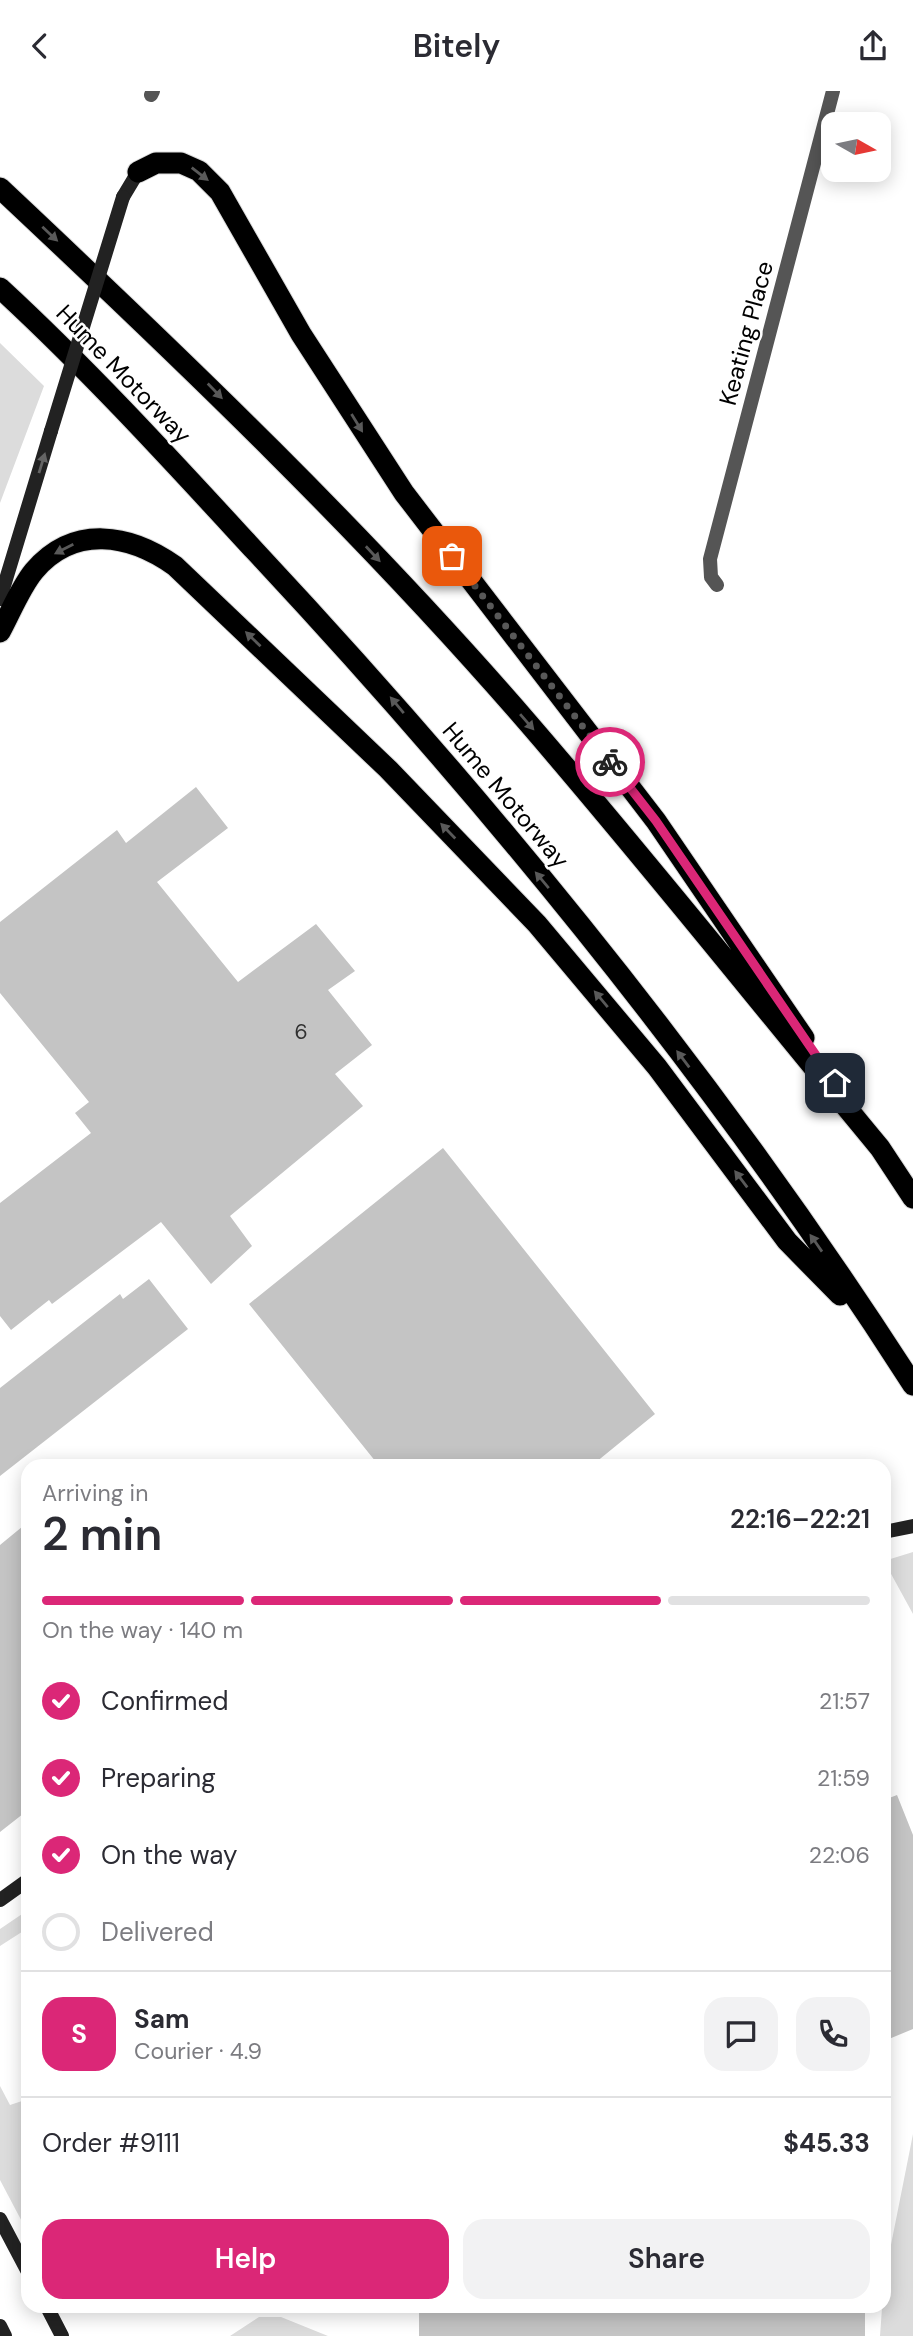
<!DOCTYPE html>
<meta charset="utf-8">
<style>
:root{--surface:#fff;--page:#f2f2f3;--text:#2b2b33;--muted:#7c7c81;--line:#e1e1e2;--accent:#db2777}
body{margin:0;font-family:"DM Sans",sans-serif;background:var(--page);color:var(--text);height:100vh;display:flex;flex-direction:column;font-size:26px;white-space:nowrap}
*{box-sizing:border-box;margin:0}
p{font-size:23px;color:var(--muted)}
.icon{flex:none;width:38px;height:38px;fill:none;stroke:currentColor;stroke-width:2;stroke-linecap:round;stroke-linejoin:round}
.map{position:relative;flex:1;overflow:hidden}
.side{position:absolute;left:21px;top:1368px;width:870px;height:854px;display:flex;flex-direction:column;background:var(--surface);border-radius:21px;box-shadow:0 4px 18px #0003}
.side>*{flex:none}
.needle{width:46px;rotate:99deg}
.fabs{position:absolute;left:821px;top:21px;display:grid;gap:14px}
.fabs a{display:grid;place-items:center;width:70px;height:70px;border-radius:14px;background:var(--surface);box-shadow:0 4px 18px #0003;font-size:35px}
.pin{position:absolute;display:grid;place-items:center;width:60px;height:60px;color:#fff;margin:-30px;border-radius:14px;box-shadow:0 4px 10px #0006}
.courier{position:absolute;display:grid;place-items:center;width:70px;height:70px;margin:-35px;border:5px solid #db2777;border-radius:50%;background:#fff;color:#222;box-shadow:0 2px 9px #0007}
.overview em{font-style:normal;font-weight:600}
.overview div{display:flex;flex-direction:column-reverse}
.overview{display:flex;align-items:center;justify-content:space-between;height:119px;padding:0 21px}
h1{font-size:46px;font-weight:600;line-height:52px}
.bar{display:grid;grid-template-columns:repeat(4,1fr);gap:10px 7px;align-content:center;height:84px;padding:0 21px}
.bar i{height:9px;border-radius:5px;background:var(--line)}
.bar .on{background:var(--accent)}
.bar p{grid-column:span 4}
.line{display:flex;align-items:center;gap:18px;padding:0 21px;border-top:2px solid var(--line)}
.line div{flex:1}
.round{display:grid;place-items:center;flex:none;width:74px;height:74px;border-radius:21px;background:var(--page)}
ol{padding:0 21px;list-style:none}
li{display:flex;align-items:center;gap:21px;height:77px}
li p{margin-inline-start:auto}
li .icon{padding:7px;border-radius:50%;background:var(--accent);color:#fff;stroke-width:4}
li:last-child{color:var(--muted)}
li i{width:38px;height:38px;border:4px solid var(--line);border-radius:50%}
.cta{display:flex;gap:14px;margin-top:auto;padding:14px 21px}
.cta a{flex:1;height:80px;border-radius:21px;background:var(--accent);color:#fff;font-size:28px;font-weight:600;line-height:80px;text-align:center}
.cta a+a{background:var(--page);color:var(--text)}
header{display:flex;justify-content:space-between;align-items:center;height:91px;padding:0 21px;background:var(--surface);font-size:32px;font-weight:600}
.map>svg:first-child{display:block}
</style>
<header><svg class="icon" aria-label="back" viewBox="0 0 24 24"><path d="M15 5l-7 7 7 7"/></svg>Bitely<svg class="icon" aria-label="share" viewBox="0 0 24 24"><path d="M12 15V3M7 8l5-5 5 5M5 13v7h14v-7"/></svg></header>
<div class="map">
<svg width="913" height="2245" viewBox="0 0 913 2245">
<rect width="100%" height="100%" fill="#fff"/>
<!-- green -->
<path fill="#dcdcdc" d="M 0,252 L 44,295 L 0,412 Z
M 913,1461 L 913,1523 L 884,1470 Z
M 28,1819 L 28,1837 L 0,1855 L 0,1838 Z
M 0,1995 L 10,2014 L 28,2008 L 28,2142 L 0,2089 Z
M 913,2043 L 913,2245 L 880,2245 L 884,2189 Z
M 259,2226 L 281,2226 L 328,2245 L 230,2245 Z"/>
<!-- building -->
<path fill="#c4c4c4" d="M 196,696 L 228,737 L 157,791 L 238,891 L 316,833 L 355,880 L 328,899 L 372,954 L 335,983 L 363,1015 L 230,1125 L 252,1155 L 211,1193 L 161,1131 L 52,1213 L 49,1209 L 11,1239 L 0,1225 L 0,1112 L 91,1042 L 75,1022 L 89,1011 L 0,902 L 0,831 L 117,739 L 126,752 Z
M 443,1057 L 655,1323 L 590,1376 L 380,1376 L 249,1213 Z
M 149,1188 L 188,1238 L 0,1385 L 0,1297 L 120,1203 L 123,1208 Z
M 28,1431 L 28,1719 L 0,1741 L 0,1454 Z
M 897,1704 L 913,1744 L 913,1938 L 884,1950 L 884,1709 Z
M 419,2216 L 865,2216 L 865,2245 L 419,2245 Z"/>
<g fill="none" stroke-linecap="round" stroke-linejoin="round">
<!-- highway casing -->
<g stroke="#dbdbdb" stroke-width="23">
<path id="highway" d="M 138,81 L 156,72 L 181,72 L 199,80 L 220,101 L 301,243 L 404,402 L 656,730 L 804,947
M 0,97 C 183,269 365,443 529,633 C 649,772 763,916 880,1057 L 913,1107
M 0,197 C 90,280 172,370 255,460 C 496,718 722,996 913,1294
M 0,541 C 11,521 20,497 34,480 C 74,433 130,443 175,475 L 388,678 L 537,833 L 657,976 L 787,1150 L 840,1204"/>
</g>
<!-- street -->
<path stroke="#555" stroke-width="14" d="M 151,4 L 153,0
M 717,494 L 711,486 L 710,468 L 833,0"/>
<!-- secondary -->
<path stroke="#222" stroke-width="14" d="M 123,106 L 138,81
M 0,508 L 51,340
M 884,1441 L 913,1435
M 0,1809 L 28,1789
M 0,2128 L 28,2181
M 47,2216 L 62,2245
M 0,2235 L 5,2245"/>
<!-- highway -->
<use href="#highway" stroke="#000" stroke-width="21"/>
<!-- secondary-bridge -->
<path stroke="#222" stroke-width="14" d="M 51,340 L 123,106"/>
</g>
<!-- one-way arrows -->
<defs><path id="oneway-solid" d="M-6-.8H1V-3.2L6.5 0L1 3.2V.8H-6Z" transform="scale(1.75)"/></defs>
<g fill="#595959">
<use href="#oneway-solid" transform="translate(200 83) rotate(38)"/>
<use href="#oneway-solid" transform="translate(50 143) rotate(43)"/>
<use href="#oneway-solid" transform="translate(215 300) rotate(46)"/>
<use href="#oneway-solid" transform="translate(357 332) rotate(58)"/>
<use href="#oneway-solid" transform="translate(64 458) rotate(153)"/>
<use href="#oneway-solid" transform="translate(373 463) rotate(47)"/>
<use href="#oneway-solid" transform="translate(253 548) rotate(-136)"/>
<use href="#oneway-solid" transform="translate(397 614) rotate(-130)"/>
<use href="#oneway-solid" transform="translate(527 631) rotate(49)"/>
<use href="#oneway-solid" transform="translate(448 740) rotate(-134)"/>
<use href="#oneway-solid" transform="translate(542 789) rotate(-130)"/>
<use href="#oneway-solid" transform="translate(601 908) rotate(-130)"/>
<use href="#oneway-solid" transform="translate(683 968) rotate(-127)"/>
<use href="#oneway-solid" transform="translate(741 1088) rotate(-127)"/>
<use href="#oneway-solid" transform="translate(816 1152) rotate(-125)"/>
</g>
<use fill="#646464" href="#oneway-solid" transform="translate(42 372) rotate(-73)"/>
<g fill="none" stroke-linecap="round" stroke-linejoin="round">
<!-- done -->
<path stroke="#595959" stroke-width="7" stroke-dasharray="0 12.6" d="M 452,465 L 610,671"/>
<!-- route -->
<path stroke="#db2777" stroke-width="9" d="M 610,671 L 656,730 L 835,992"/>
</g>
<g text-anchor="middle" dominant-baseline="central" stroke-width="5" stroke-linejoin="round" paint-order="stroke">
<!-- number labels -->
<g font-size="21" fill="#313131">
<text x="301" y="941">6</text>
</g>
<!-- street labels -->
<g font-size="24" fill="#000" stroke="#fff">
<text transform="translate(746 242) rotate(-75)">Keating Place</text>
<text transform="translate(124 283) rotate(46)">Hume Motorway</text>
<text transform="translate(506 704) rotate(50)">Hume Motorway</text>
</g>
</g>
</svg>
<div class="fabs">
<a><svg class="needle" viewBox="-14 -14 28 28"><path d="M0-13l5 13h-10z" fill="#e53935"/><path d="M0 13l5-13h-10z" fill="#7c7c81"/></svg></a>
</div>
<div class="pin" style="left:452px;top:465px;background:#ea580c"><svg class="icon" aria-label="bag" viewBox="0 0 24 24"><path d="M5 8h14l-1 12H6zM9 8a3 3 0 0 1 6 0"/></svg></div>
<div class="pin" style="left:835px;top:992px;background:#1f2937"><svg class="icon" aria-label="home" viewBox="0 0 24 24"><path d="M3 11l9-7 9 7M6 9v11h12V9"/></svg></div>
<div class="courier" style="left:610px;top:671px"><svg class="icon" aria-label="bike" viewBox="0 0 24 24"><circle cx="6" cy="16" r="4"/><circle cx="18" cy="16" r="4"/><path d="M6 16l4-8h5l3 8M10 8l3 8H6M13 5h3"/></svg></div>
<section class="side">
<div class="overview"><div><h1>2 min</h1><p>Arriving in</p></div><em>22:16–22:21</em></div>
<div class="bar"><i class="on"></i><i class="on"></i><i class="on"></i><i></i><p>On the way · 140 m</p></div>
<ol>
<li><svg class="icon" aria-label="check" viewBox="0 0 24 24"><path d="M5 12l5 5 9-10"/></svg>Confirmed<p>21:57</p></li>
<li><svg class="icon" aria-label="check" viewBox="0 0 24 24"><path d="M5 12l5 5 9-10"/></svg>Preparing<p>21:59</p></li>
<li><svg class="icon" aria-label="check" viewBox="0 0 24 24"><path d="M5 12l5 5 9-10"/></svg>On the way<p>22:06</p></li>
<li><i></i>Delivered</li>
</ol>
<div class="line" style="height:126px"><b class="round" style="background:var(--accent);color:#fff">S</b><div><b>Sam</b><p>Courier · 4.9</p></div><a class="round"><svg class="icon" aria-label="chat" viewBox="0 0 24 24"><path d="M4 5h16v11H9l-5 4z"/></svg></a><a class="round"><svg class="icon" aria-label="phone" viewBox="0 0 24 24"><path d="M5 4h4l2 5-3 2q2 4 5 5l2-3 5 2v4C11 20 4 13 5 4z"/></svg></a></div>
<div class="line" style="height:91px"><div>Order #9111</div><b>$45.33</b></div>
<div class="cta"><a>Help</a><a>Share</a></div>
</section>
</div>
